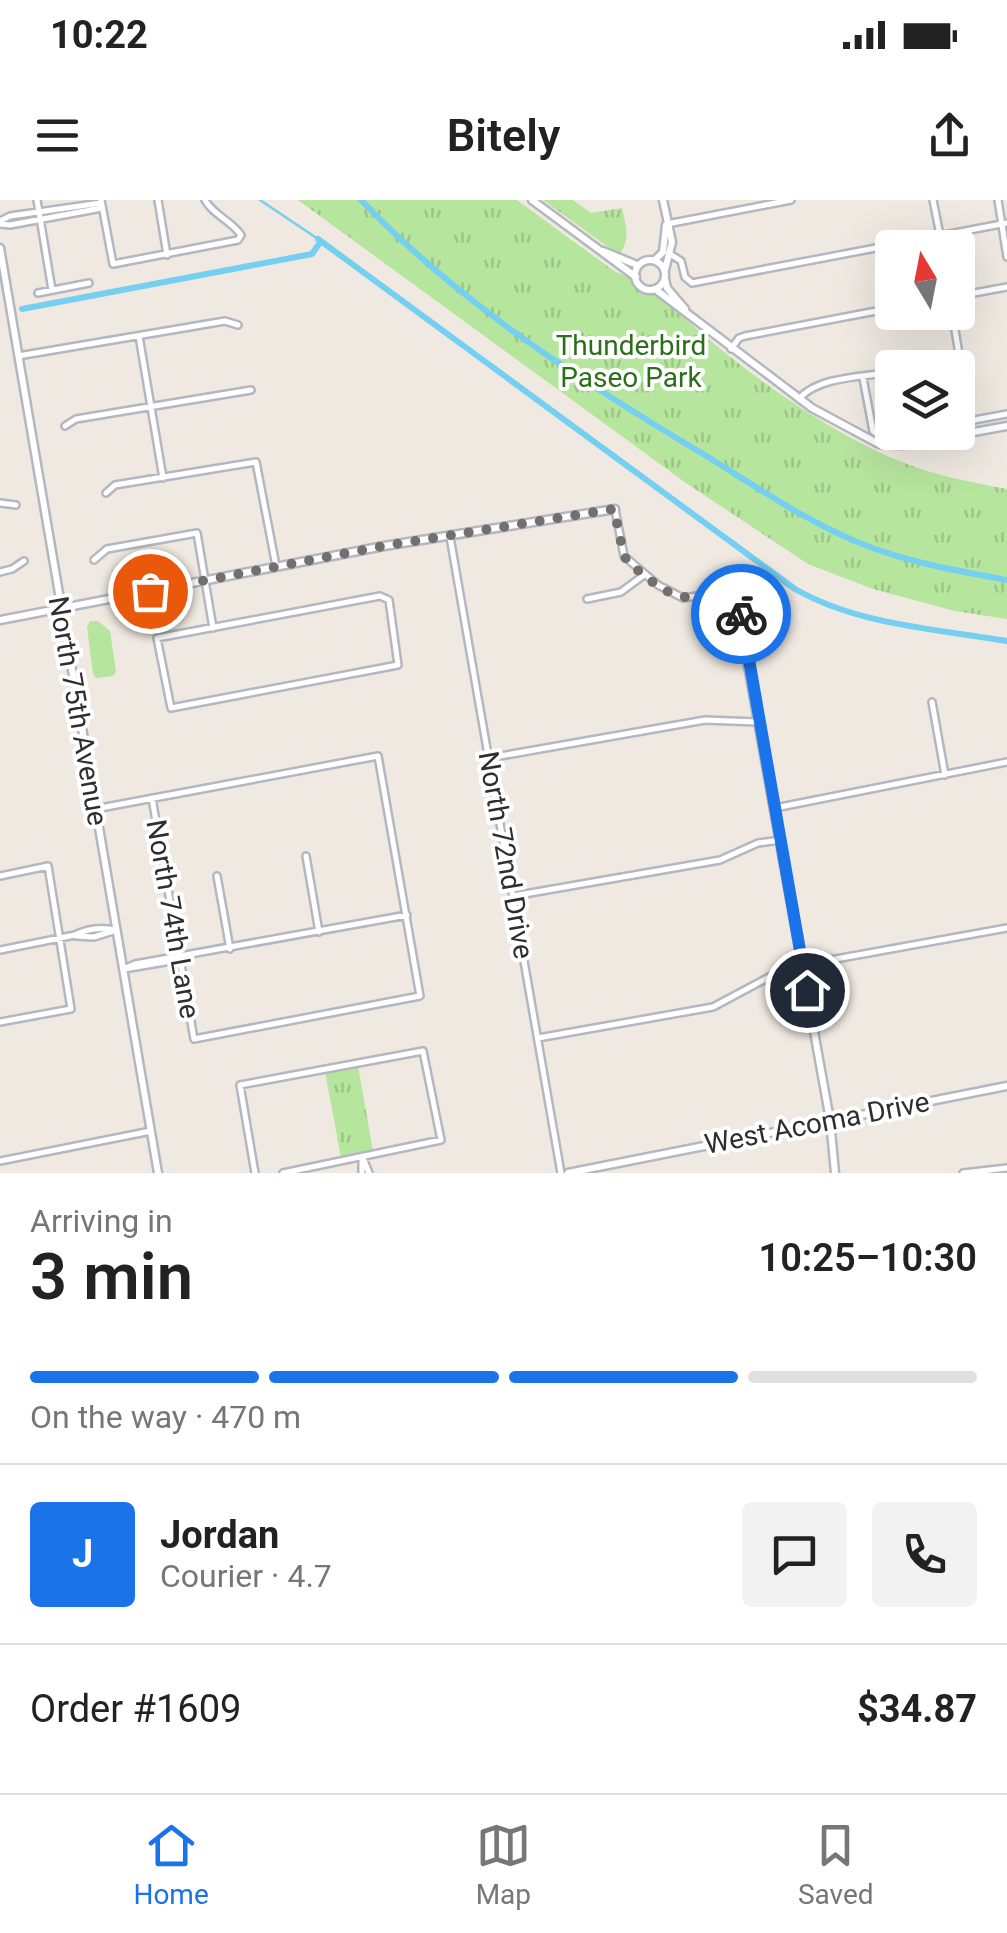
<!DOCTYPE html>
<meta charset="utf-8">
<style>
:root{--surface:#fff;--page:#f2f2f2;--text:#222;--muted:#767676;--line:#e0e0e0;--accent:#1a73e8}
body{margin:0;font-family:Roboto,sans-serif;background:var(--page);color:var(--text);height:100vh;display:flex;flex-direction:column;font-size:38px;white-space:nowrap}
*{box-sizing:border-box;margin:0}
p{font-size:32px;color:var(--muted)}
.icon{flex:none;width:55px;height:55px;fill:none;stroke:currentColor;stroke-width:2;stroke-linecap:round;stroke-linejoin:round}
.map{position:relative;height:973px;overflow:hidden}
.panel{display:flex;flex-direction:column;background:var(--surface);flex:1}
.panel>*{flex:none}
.needle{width:65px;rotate:350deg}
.fabs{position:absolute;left:875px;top:30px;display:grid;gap:20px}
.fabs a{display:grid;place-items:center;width:100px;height:100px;border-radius:10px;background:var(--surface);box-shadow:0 10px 40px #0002;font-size:50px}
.pin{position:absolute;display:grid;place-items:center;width:85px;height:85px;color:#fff;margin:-42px;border:5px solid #fff;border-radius:50%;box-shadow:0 2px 10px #0007}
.courier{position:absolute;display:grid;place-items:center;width:100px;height:100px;margin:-50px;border:8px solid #1a73e8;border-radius:50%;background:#fff;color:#222;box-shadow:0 2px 12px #0007}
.summary em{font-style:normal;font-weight:600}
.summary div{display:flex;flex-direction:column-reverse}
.summary{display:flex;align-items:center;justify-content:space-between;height:170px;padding:0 30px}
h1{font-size:65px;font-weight:600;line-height:75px}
.bar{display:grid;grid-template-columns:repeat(4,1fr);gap:15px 10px;align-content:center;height:120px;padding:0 30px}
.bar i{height:12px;border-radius:8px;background:var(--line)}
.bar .active{background:var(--accent)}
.bar p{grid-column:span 4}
.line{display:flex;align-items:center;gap:25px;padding:0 30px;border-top:2px solid var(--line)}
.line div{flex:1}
.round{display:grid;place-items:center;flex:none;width:105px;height:105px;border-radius:10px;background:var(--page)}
.status{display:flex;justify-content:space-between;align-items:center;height:70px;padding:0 50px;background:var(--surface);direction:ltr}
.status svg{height:28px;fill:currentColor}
header{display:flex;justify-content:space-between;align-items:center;height:130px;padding:0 30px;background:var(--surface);font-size:45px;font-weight:600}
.menu{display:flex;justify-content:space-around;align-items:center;height:140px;border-top:2px solid var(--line);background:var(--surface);font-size:28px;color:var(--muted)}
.menu a{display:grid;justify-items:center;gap:5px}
.menu .active{color:var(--accent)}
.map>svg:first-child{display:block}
</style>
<div class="status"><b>10:22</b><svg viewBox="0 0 49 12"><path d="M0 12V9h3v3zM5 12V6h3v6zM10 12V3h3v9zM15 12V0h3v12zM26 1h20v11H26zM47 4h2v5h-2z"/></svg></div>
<header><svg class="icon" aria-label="menu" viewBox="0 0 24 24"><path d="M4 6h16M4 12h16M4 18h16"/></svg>Bitely<svg class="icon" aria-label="share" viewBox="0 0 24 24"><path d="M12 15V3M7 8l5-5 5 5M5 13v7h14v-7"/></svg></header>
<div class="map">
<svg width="1007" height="973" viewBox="0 0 1007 973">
<defs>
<pattern id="park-tufts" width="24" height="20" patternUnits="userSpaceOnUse" patternTransform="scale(2.5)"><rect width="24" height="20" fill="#b6e59e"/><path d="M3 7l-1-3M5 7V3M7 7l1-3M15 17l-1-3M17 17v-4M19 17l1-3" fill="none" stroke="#9dc588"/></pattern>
</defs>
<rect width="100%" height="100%" fill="#efe9e1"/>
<!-- grass -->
<path fill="#b6e59e" d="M 90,421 L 98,421 L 110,431 L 116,472 L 113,476 L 96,478 L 93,474 L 87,427 Z"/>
<!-- park -->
<path fill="url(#park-tufts)" d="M 298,0 L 517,0 L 614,71 L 630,78 C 637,93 644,94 660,95 C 720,155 823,231 902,262 C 936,276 971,282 1007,289 L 1007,419 L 955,411 L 873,389 L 808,364 L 686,283 Z
M 543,0 L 573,0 L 591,13 L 622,8 C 626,26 631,39 619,55 Z
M 358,866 L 373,951 L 341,957 L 325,872 Z"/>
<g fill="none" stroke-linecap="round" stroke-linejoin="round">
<!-- stream -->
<path stroke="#75cff0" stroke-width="2.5" d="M 260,0 L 318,39"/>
<!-- canal -->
<path stroke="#75cff0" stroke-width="6" d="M 361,0 C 461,105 584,183 708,257 C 760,289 810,324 867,346 C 912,363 959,371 1007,380
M 318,39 L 795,389 C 858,425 936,429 1007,441
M 22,109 L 312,54 L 321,41"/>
<!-- street casing -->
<g stroke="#b4b7c1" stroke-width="10">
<path id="street" d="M 37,0 L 52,90
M 101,0 L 113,64 L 238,40 L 241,35 C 232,21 213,15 205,0
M 158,0 L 167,55
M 933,0 L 940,35
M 998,0 L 1007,57
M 0,21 L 10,16 L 101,3
M 0,24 L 10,25 L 102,8
M 667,24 L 791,0
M 670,54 L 681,61 L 685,77 L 692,83 L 1007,23
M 38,93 L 89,83
M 958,96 L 1007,87
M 139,136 L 163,278
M 731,149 L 739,138 L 745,136 L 892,108
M 18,156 L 225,121 L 238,125
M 917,168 L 960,160 L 952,112
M 863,178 L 873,231 L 881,237 L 908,232
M 799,199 C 818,176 865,177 892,172
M 958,223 L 1007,214
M 65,226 L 76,219 L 251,190
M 106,293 L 115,285 L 256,262 L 276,366
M 0,303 L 16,305
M 615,309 L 624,356 L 658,385 L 683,398 L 725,392 L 735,394
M 450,337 L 561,973
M 94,360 L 107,349 L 197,333 L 213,428
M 0,372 L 12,369 L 24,361
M 380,396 L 389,400 L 398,465 L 171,508 L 157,438 Z
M 587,399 L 621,392 L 644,375
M 932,502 L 945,575
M 489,558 L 705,520 L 757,522
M 775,608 L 1007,562
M 95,609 L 378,556 L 420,796 L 194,839 L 152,598
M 306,656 L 319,732
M 0,676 L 48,666 L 71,809 L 0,822
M 217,676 L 230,749
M 513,696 L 720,660 L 758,643 L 781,640
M 76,736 L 94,737 L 113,731
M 0,750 L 75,735 C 88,728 102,727 116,730
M 123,769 L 135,764 L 407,715
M 124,769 L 177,760
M 538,838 L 713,807 L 786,768 L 1007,728
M 363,958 L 369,973
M 0,961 L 151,931
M 255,973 L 240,885 L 423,851 L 441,940 L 283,973
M 362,973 L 362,961
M 963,973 L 1007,968"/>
</g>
<!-- secondary casing -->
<g stroke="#b4b7c1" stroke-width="11">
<path id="secondary" d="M 532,0 L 636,77
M 663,0 L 672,42 L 665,70
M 0,48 L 158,973
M 603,51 L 637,65
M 655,60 L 663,52 L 666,25
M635 75a15 15 0 1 1 30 0a15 15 0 1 1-30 0Z
M 665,79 L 667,88 L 685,109
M 655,89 L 812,208 L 879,244 L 902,245 L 1007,226
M 735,394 L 830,920 L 835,973
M 0,420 L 384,346 L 615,309
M 568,973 L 1007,886"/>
</g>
<!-- street -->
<use href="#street" stroke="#fff" stroke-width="5"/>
<!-- secondary -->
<use href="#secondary" stroke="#fff" stroke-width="6"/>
</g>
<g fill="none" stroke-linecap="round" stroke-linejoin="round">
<!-- done -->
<path stroke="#726f6d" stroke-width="10" stroke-dasharray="0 18" d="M 150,391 L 384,346 L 614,309 L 624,356 L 630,364 C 648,378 670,400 694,397 C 708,396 721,391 736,394 L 741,414"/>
<!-- route -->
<path stroke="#1a73e8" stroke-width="12" d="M 741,414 L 807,790"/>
</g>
<g text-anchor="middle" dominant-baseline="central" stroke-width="8" stroke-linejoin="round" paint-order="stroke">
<!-- park labels -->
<g font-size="28" fill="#2c6e1b" stroke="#fff">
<text x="631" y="145">Thunderbird<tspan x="631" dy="32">Paseo Park</tspan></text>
</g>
<!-- street labels -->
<g font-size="28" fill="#2e2e2e" stroke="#fff">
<text transform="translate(78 511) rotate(80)">North 75th Avenue</text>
<text transform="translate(506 655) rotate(80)">North 72nd Drive</text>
<text transform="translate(173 719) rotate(80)">North 74th Lane</text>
<text transform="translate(817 923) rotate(-11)">West Acoma Drive</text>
</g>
</g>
</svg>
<div class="fabs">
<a><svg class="needle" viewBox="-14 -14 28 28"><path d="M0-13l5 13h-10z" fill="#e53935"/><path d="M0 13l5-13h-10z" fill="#767676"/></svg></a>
<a><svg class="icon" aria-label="layers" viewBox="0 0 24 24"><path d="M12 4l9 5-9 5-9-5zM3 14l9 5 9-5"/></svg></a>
</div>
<div class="pin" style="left:150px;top:391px;background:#ea580c"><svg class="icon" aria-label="bag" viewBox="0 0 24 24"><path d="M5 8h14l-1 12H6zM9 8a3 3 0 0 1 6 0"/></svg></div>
<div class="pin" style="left:807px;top:790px;background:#1f2937"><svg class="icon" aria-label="home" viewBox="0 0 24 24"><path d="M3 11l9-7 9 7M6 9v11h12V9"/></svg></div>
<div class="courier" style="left:741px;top:414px"><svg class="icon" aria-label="bike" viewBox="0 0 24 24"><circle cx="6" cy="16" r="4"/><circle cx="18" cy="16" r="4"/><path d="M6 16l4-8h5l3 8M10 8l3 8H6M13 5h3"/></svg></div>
</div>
<section class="panel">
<div class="summary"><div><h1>3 min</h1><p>Arriving in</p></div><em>10:25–10:30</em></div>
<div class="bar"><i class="active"></i><i class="active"></i><i class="active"></i><i></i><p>On the way · 470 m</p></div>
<div class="line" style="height:180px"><b class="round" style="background:var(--accent);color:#fff">J</b><div><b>Jordan</b><p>Courier · 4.7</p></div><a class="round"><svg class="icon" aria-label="chat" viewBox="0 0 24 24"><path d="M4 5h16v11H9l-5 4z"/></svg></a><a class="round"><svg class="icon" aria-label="phone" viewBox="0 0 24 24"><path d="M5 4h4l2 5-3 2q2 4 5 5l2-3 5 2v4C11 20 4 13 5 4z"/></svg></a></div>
<div class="line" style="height:130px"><div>Order #1609</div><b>$34.87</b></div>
</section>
<nav class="menu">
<a class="active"><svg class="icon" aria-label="home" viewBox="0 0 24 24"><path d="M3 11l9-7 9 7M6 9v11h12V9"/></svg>Home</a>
<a><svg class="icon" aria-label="map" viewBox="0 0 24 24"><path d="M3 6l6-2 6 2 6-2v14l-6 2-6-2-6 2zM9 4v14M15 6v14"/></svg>Map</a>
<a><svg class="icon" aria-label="saved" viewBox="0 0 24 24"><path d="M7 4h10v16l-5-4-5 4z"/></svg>Saved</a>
</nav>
